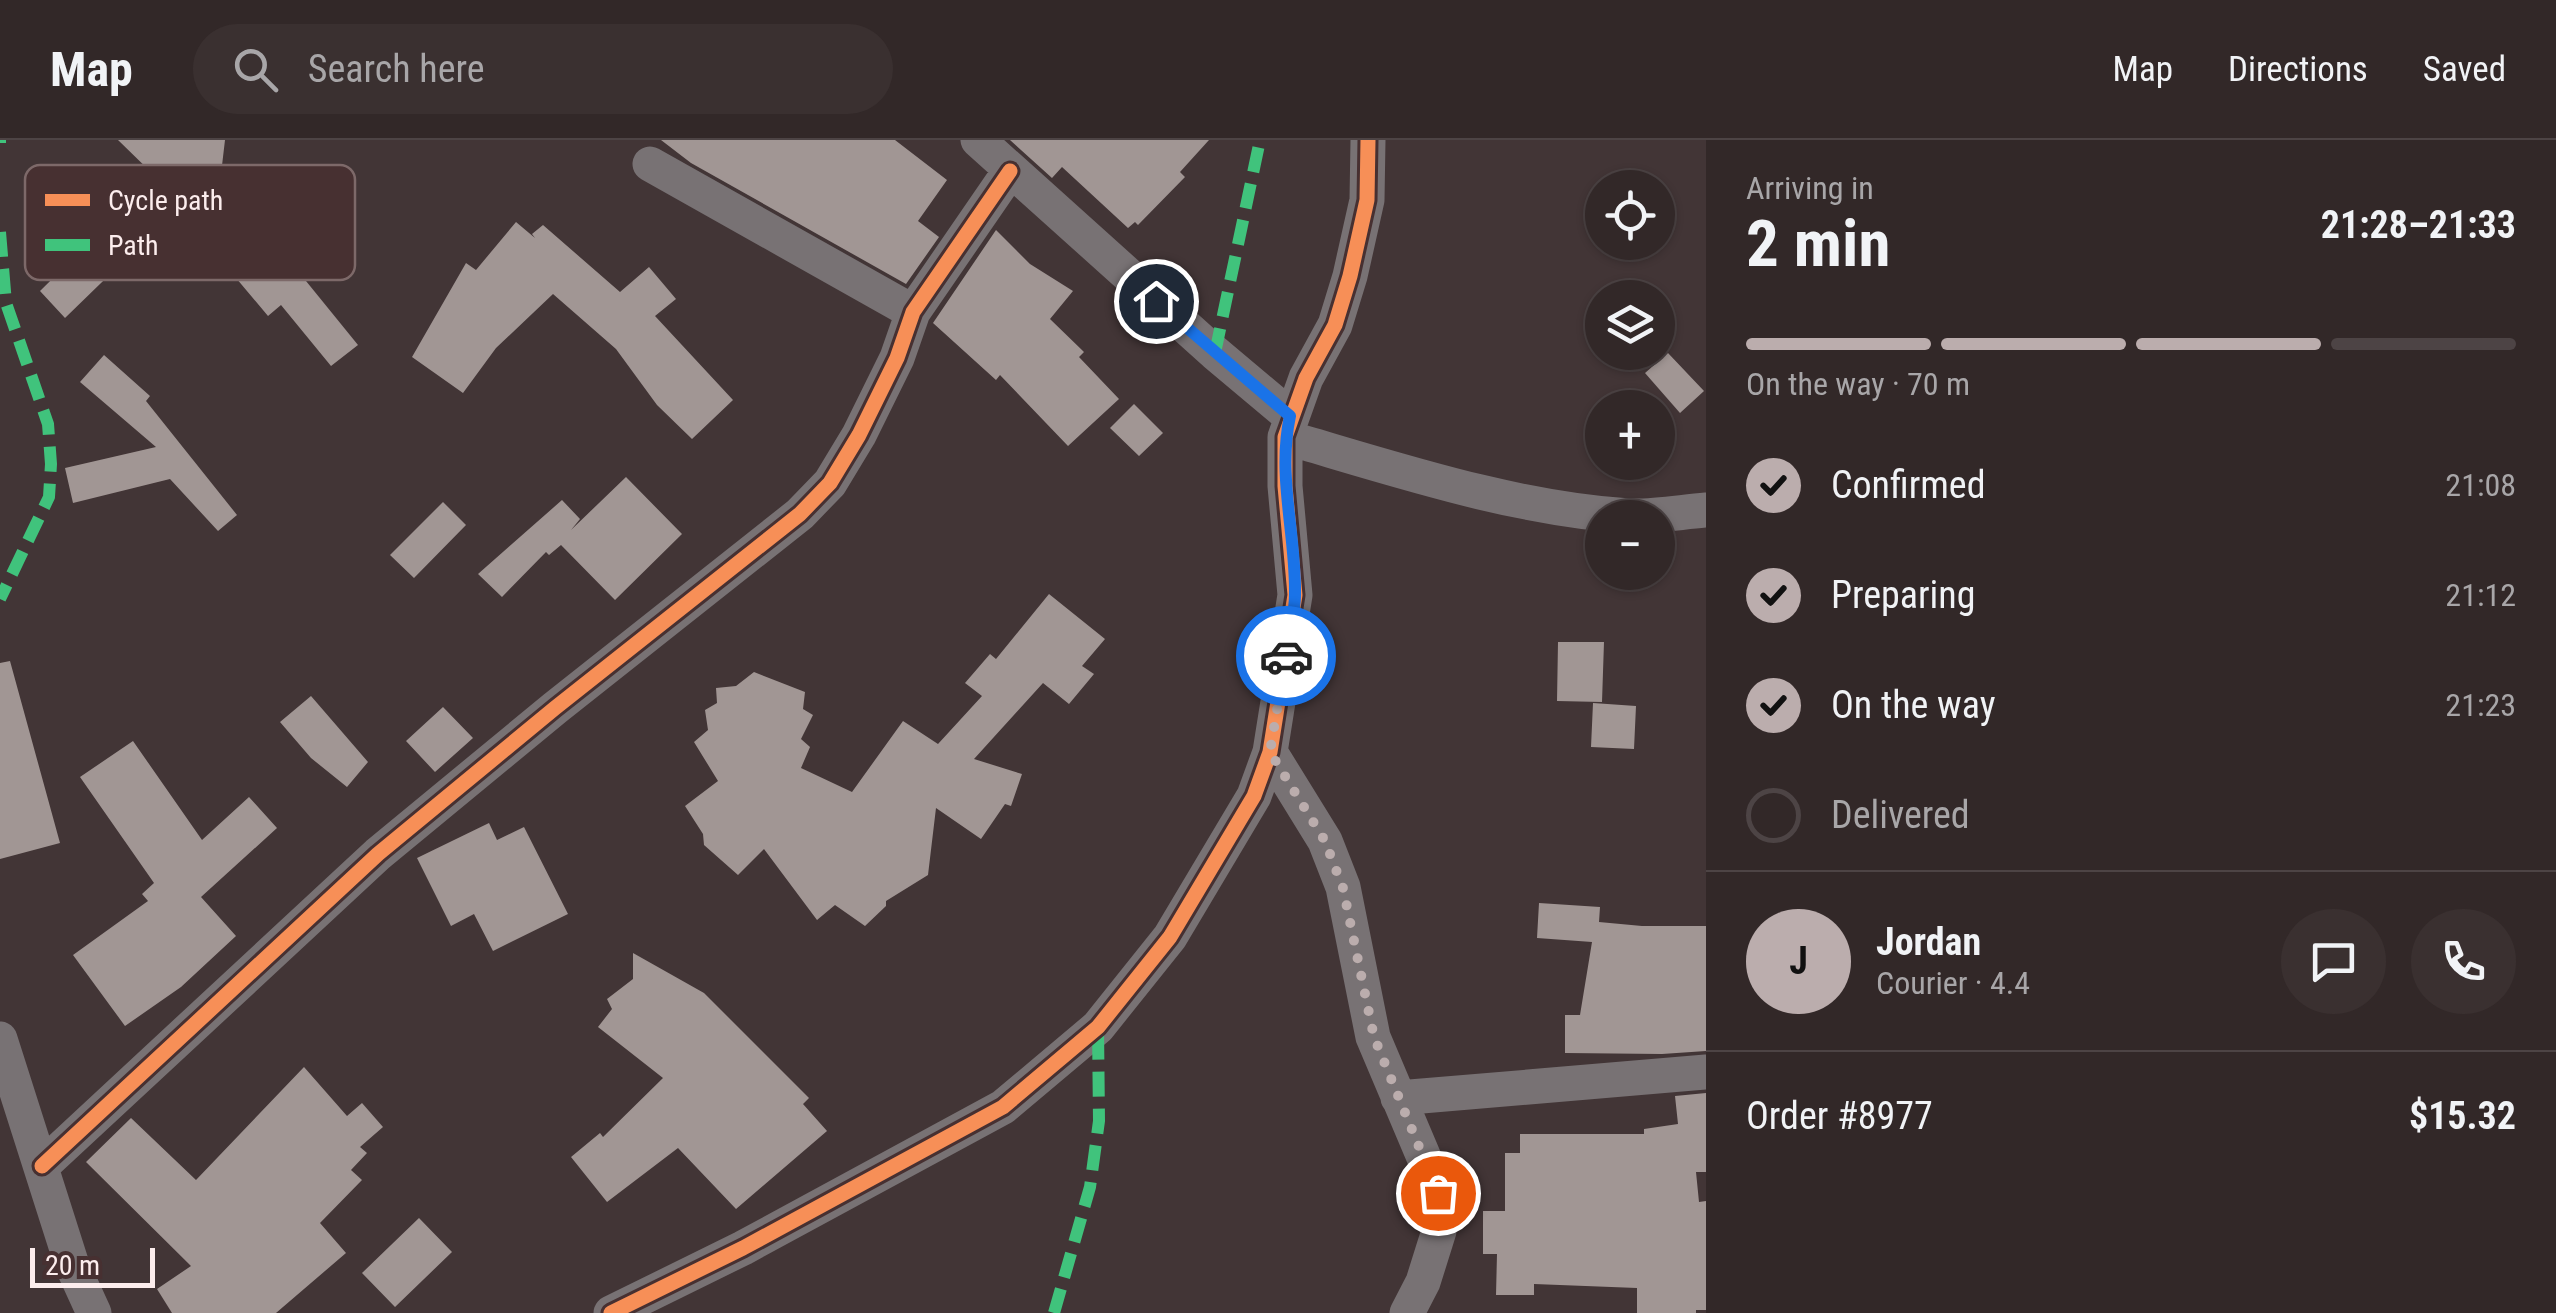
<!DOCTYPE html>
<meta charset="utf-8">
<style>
:root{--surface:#322828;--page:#3a3030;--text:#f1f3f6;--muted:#a8a6a8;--line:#4d4445;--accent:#bbadad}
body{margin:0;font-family:"Roboto Condensed",sans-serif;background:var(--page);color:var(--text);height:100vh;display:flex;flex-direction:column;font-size:38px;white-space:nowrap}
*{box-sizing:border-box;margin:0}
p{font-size:32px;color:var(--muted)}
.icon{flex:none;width:55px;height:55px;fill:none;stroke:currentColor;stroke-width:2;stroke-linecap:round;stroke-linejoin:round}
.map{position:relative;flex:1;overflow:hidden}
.side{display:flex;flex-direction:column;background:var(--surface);width:850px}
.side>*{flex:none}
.tools{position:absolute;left:1585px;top:30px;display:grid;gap:20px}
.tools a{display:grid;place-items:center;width:90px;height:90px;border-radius:50%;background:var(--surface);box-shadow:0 2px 8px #0004,0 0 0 2px var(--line);font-size:50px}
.scale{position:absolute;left:30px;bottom:25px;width:125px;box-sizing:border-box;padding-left:10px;border:5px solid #fceded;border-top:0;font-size:28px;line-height:35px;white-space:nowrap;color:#fceded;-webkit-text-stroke:8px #473031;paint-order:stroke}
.pin{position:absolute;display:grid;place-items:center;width:85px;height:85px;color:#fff;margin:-42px;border:5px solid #fff;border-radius:50%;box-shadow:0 2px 10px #0007}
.courier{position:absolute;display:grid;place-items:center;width:100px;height:100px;margin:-50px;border:8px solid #1a73e8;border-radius:50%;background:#fff;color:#222;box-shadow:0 2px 12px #0007}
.summary em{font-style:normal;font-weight:700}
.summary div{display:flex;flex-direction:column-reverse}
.summary{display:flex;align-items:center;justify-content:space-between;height:170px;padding:0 40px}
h1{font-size:65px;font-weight:700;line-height:75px}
.bar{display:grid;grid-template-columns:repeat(4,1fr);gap:15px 10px;align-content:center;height:120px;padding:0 40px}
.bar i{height:12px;border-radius:8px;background:var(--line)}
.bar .on{background:var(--accent)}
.bar p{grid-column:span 4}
.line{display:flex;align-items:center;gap:25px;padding:0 40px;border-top:2px solid var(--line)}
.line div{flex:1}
.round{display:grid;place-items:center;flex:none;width:105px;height:105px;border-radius:52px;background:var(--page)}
ol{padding:0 40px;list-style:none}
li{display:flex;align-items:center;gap:30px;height:110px}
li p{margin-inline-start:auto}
li .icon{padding:10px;border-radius:50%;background:var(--accent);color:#111;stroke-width:4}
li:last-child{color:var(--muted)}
li i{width:55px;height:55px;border:5px solid var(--line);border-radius:50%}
header{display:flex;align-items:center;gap:60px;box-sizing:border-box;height:140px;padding:0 50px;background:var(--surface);border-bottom:2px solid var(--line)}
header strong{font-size:48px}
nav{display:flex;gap:55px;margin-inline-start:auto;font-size:35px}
.search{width:700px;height:90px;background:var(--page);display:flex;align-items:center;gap:25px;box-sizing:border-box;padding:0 35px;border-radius:55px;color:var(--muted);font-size:38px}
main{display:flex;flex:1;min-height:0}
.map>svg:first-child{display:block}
</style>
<header>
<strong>Map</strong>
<div class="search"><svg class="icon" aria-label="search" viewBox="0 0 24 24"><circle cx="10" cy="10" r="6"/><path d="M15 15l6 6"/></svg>Search here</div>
<nav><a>Map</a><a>Directions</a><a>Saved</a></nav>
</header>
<main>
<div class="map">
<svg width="1706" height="1173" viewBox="0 0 1706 1173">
<rect width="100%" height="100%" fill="#423536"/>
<!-- building -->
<path fill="#a19694" d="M 118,0 L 225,0 L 221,34 L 209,34 L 187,58 L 168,38 L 157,38 Z
M 661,0 L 895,0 L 947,40 L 918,81 L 939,97 L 906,144 L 691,23 Z
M 1010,0 L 1209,0 L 1180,32 L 1185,37 L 1138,85 L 1135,82 L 1128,88 L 1062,27 L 1052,38 Z
M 275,62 L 299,91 L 293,96 L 308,112 L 293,125 L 358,205 L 331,226 L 281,165 L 268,176 L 215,113 Z
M 110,82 L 136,109 L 65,178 L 40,151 Z
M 516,82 L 535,98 L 532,94 L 543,85 L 620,152 L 649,127 L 676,159 L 655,176 L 733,260 L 692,299 L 657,265 L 616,209 L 553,154 L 496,208 L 463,253 L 412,217 L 466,123 L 476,130 Z
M 996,90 L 1030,124 L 1073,151 L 1050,179 L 1084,212 L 1079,217 L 1119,259 L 1068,306 L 1000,235 L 996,240 L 933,183 Z
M 1668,213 L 1704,251 L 1680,273 L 1645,233 Z
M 104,215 L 150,256 L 146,261 L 237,375 L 218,391 L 170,339 L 73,363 L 65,328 L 156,307 L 80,242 Z
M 1134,264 L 1163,293 L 1139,316 L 1110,288 Z
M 626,337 L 682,394 L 615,460 L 561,405 L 549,415 L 546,412 L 502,457 L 478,434 L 562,360 L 580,379 L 571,390 Z
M 443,362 L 466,385 L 414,438 L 390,415 Z
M 1049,454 L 1105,499 L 1082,526 L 1094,534 L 1069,564 L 1043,543 L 974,619 L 1022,634 L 1011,666 L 1005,664 L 981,699 L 936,668 L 928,735 L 886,761 L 886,766 L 865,786 L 835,765 L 817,780 L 764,709 L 738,735 L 704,705 L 703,694 L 685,666 L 718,641 L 694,602 L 708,590 L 705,570 L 717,563 L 716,548 L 736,546 L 754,532 L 805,552 L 803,569 L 813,575 L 801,599 L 810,607 L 801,628 L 852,652 L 903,581 L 938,604 L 982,556 L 965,543 L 990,514 L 996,519 Z
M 1558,502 L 1604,502 L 1602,562 L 1557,561 Z
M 10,521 L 60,703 L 0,719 L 0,523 Z
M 311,556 L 368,622 L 347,647 L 311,618 L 280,582 Z
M 1593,563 L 1636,566 L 1634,609 L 1591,607 Z
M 443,567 L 473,598 L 435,632 L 406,601 Z
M 133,601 L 202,700 L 249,657 L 277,688 L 201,757 L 236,796 L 181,847 L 125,886 L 73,815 L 148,761 L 142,754 L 154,743 L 80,637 Z
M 489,683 L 497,700 L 524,687 L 568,774 L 493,811 L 474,774 L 451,786 L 417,718 Z
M 1539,763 L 1600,767 L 1599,782 L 1642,786 L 1706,786 L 1706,911 L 1662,914 L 1565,913 L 1565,875 L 1580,875 L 1592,802 L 1537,798 Z
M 633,813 L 704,853 L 809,958 L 803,964 L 827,991 L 736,1069 L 678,1008 L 607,1062 L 571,1017 L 600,993 L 603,997 L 663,938 L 598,887 L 612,869 L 607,859 L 633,839 Z
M 304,927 L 347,976 L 362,963 L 383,987 L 360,1007 L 367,1013 L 351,1030 L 362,1040 L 320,1083 L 346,1113 L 276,1173 L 172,1173 L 157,1149 L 191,1126 L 86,1022 L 131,978 L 196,1040 Z
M 1706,953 L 1706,1032 L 1696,1032 L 1699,1062 L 1706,1061 L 1706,1170 L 1696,1170 L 1696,1173 L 1637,1173 L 1637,1148 L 1534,1144 L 1534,1155 L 1496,1155 L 1497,1114 L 1483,1114 L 1483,1071 L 1505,1071 L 1505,1013 L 1520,1013 L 1520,994 L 1644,994 L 1644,989 L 1678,984 L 1675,956 Z
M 419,1078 L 452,1112 L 395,1167 L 362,1133 Z"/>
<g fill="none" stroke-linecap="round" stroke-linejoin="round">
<!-- street -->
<path stroke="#787274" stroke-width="35" d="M 978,0 L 1215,213 L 1290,276
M 650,24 L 913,172
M 1285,297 C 1395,329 1515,369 1629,376 C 1654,377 1681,372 1706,370
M 1270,612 L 1325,701 L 1343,747 L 1373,897 L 1439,1053 L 1439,1091 L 1423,1142 L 1407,1173
M 0,899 L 72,1125 L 94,1173
M 1398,958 L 1706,932
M 42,1026 L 378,714 L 555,568 L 800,374 L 830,343 L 859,295 L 897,218 L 913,172 L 1010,31
M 611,1173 L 743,1108 L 1003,967 L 1098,887 L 1170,797 L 1254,656 L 1270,612 L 1295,455 L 1285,346 L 1285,297 L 1306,238 L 1335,185 L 1350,136 L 1367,60 L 1368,0"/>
<!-- quiet -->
<path stroke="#40c37c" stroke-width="12" stroke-dasharray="25 12" stroke-linecap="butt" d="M 0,3 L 0,0
M 0,92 L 6,163 L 48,284 L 51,324 L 49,357 L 0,459
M 1215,213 L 1260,0
M 1054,1173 L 1090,1047 L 1099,981 L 1098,887"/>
<!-- cycleway casing -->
<g stroke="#473031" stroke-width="21">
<path id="cycleway" d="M 42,1026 L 378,714 L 555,568 L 800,374 L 830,343 L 859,295 L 897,218 L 913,172 L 1010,31
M 611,1173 L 743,1108 L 1003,967 L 1098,887 L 1170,797 L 1254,656 L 1270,612 L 1295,455 L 1285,346 L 1285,297 L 1306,238 L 1335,185 L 1350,136 L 1367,60 L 1368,0"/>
</g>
<!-- cycleway -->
<use href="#cycleway" stroke="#f78f57" stroke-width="15"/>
</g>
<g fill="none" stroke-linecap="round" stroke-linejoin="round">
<!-- done -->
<path stroke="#bbadad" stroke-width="10" stroke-dasharray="0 18" d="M 1286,516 L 1270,612 L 1325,701 L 1343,748 L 1374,897 L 1438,1053"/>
<!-- route -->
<path stroke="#1a73e8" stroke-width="12" d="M 1156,161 L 1290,276 C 1277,336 1296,394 1295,454 C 1295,474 1289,496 1286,516"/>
</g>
<!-- legend -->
<rect x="25" y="25" width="330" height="115" rx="15" fill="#473031" stroke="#7d6969" stroke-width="2.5"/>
<rect x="45" y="54" width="45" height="12" fill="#f78f57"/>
<rect x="45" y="99" width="45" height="12" fill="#40c37c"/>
<g font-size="28" fill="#fceded">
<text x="108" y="70">Cycle path</text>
<text x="108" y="115">Path</text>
</g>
</svg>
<div class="tools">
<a><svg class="icon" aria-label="locate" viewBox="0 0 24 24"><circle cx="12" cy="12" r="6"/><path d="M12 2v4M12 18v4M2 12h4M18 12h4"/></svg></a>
<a><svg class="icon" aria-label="layers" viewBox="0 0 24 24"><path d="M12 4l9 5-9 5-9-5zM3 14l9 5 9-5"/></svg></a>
<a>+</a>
<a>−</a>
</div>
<div class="scale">20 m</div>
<div class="pin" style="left:1438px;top:1053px;background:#ea580c"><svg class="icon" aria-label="bag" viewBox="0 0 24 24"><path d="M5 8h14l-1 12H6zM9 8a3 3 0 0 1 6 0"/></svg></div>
<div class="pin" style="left:1156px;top:161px;background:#1f2937"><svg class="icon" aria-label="home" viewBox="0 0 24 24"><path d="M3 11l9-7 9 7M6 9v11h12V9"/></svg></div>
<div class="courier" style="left:1286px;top:516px"><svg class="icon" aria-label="car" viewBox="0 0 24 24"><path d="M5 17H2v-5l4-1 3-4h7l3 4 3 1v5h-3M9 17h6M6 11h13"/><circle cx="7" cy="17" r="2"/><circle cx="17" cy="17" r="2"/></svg></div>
</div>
<section class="side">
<div class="summary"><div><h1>2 min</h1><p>Arriving in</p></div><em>21:28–21:33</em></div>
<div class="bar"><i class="on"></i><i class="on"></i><i class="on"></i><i></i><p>On the way · 70 m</p></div>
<ol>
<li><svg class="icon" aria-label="check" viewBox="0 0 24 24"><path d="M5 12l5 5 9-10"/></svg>Confirmed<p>21:08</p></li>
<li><svg class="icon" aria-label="check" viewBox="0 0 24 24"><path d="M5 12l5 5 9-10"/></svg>Preparing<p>21:12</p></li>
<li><svg class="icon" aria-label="check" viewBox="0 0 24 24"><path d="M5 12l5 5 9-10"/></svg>On the way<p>21:23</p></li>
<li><i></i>Delivered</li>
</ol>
<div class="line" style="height:180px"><b class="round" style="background:var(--accent);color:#111">J</b><div><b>Jordan</b><p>Courier · 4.4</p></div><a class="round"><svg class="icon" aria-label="chat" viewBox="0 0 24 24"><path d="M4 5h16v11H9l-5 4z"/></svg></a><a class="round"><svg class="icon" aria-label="phone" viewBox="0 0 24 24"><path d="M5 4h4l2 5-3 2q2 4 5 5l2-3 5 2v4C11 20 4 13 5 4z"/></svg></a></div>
<div class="line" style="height:130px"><div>Order #8977</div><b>$15.32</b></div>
</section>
</main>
